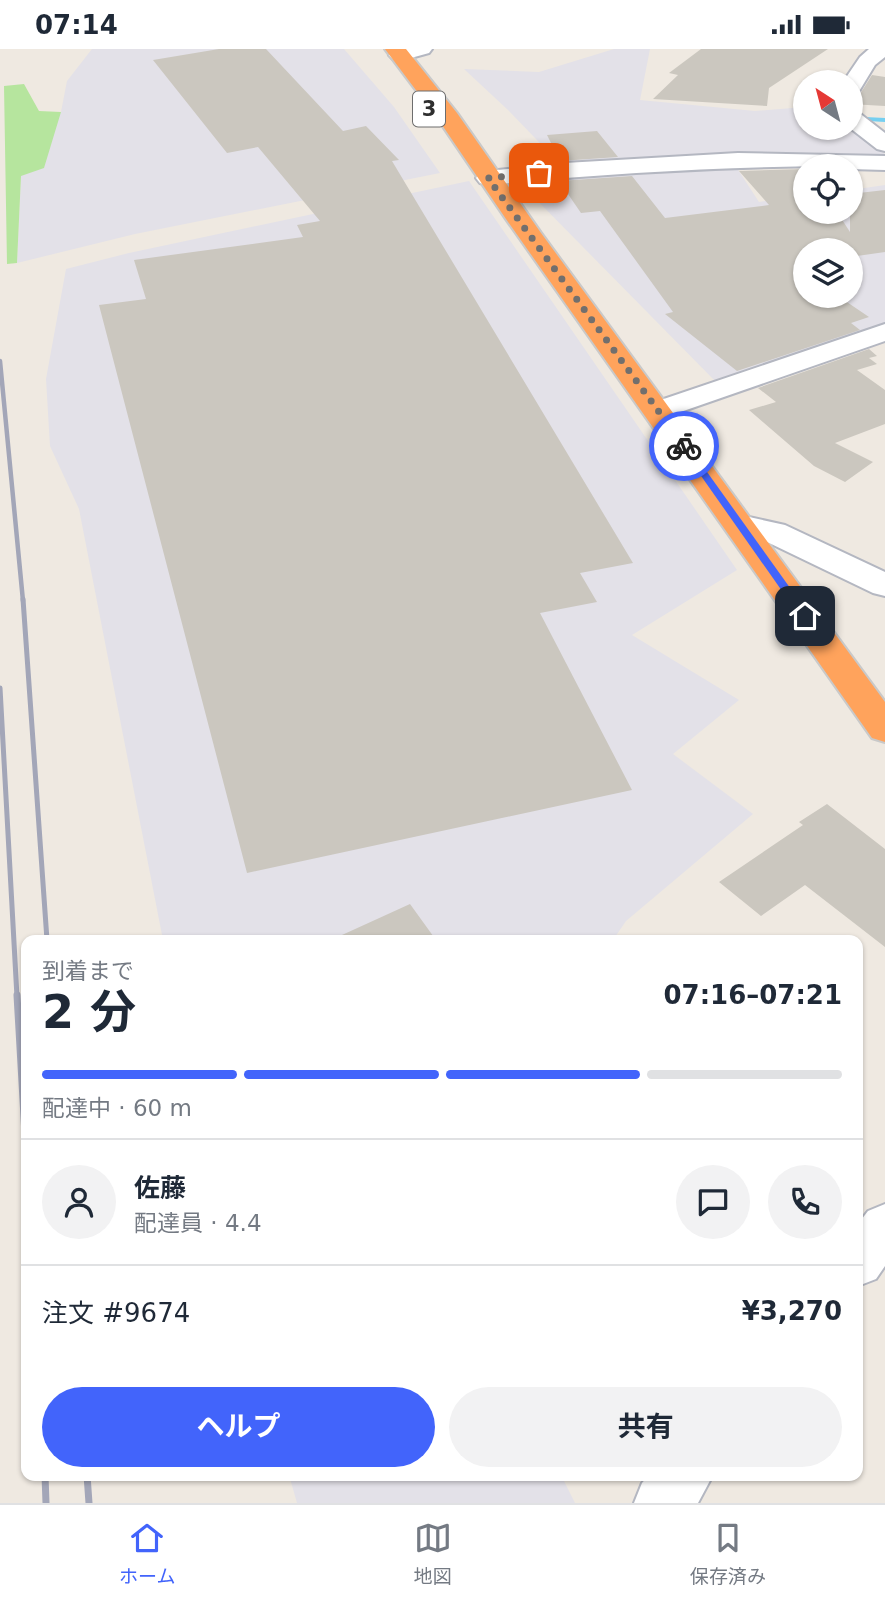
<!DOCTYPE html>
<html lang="ja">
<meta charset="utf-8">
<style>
:root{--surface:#fff;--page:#f2f2f3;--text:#1f2937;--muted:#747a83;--line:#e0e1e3;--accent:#4264fb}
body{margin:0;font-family:"DejaVu Sans","Noto Sans JP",sans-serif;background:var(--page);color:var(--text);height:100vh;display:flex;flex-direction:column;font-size:26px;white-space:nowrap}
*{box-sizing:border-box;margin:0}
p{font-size:23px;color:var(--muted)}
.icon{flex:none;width:38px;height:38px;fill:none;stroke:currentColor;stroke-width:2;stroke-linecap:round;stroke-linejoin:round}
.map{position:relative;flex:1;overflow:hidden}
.drawer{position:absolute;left:21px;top:886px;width:842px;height:546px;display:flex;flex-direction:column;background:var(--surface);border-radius:14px;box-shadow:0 2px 5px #0004}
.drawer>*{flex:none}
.needle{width:46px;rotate:324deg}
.buttons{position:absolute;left:793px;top:21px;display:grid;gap:14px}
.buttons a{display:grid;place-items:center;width:70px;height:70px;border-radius:50%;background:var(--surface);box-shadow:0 2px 5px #0004;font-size:35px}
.pin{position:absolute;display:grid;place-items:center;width:60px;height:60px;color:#fff;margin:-30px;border-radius:14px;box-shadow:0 4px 10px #0006}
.courier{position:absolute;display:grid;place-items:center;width:70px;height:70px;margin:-35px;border:5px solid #4264fb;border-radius:50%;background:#fff;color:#222;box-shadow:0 2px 9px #0007}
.headline em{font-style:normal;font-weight:700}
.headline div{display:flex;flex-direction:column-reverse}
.headline{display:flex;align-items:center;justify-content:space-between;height:119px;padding:0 21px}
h1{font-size:46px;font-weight:700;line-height:52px}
.bar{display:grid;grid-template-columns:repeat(4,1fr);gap:10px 7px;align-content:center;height:84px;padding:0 21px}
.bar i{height:9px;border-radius:5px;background:var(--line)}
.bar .on{background:var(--accent)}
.bar p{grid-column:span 4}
.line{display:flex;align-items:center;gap:18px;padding:0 21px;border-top:2px solid var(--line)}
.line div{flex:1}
.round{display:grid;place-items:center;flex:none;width:74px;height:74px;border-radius:37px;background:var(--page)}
.action{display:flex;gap:14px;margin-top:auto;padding:14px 21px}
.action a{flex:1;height:80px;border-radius:42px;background:var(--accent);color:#fff;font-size:28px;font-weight:700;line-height:80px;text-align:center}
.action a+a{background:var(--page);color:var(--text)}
.status{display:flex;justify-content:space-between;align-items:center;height:49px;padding:0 35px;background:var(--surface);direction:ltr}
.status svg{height:19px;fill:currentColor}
.tabs{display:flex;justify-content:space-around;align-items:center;height:98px;border-top:2px solid var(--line);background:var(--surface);font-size:19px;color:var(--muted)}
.tabs a{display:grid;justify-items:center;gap:4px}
.tabs .on{color:var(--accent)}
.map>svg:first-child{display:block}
</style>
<div class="status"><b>07:14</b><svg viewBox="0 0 49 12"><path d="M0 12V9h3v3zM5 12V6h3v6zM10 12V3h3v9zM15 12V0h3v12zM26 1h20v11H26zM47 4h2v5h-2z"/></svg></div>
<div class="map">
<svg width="885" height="1454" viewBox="0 0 885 1454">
<rect width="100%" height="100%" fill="#efe9e1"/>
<!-- industrial -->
<path fill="#e3e1e8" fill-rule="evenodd" d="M 92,0 L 344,0 L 394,58 L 440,124 L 135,185 L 17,214 L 21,126 L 61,63 L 67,32 Z
M 614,0 L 650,0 L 640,51 L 755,62 L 805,58 L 805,79 L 850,79 L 851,75 L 885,105 L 885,110 L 562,117 L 508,61 L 464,20 L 539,23 Z
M 733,113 L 759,153 L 805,147 L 805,163 L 850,163 L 851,141 L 885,136 L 885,278 L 717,334 L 514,128 ZM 805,201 L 850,201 L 850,247 L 805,247 Z
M 469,132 L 737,521 L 632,586 L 739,651 L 673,705 L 753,765 L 626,872 L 613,891 L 163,891 L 79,460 L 50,397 L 46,330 L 66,220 L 129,204 Z
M 289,1426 L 561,1426 L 575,1454 L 297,1454 Z"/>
<!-- green -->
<path fill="#b6e59e" d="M 24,35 L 39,62 L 61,63 L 44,119 L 21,127 L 17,214 L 7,215 L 4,37 Z"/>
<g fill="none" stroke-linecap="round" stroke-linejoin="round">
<!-- stream -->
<path fill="#75cff0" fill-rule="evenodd" d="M 865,68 L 885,69 L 885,73 L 868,72 L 865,72 Z"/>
</g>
<!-- building -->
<path fill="#cbc7bf" d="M 219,0 L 266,0 L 343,82 L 366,77 L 399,111 L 392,112 L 633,514 L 580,524 L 597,553 L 540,564 L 632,741 L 247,824 L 99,256 L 146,250 L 134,211 L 303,188 L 297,176 L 320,172 L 258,98 L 227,104 L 153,11 Z
M 701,0 L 828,0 L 769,39 L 767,57 L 653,50 L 678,26 L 669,24 Z
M 872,26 L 885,28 L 885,57 L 850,55 L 850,48 L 860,45 Z
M 597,82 L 618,108 L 560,112 L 547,86 Z
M 805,120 L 805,163 L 837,163 L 850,183 L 850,145 L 885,141 L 885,203 L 850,208 L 850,201 L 805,201 L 805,214 L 793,216 L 805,224 L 805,247 L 838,247 L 869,268 L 851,274 L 860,281 L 737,322 L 665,265 L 673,263 L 600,162 L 581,164 L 559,132 L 632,127 L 665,169 L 769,156 L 739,122 Z
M 869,300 L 877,307 L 869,309 L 877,315 L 857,321 L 885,341 L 885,375 L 835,394 L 873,413 L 845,433 L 814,417 L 749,361 L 776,353 L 758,339 Z
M 827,755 L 885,800 L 885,898 L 805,836 L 761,867 L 719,833 L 803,776 L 799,773 Z
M 410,855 L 436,891 L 331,891 Z"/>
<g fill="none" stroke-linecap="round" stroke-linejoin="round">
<!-- minor casing -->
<g stroke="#b4b7c1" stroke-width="4">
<path id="minor" d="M 398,0 L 432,0 L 429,4 L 400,12 L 393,10 L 389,6 Z
M 869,0 L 885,0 L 885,8 L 875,16 L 858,44 L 850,45 L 850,33 L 843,33 L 860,8 Z
M 850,61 L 858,63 L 885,84 L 885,102 L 877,100 L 850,79 Z
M 738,104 L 885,107 L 885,121 L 850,120 L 850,117 C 733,117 609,124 488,136 L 480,134 L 476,129 L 480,124 L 488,122 L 565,114 Z
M 885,275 L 885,292 L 669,367 L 659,370 L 649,367 L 644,361 L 649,355 Z
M 740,466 L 785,476 L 885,523 L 885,547 L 873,544 L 763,491 L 729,483 L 724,476 L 729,469 Z
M 885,1155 L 885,1217 L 876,1230 L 858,1237 L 858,1175 L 868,1162 Z
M 649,1426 L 713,1426 L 698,1454 L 634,1454 L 642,1434 Z"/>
</g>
<!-- highway casing -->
<g stroke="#c9c9c9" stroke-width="4">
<path id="highway" d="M 385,0 L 406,0 L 457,64 L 541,184 L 885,653 L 885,693 L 872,689 L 506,170 L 440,73 Z"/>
</g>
<!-- minor -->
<use href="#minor" fill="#fff" fill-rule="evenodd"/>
<!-- highway -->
<use href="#highway" fill="#ffa35c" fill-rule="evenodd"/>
<!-- rail-far2 -->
<path stroke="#a3a6b8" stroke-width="4.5" d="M 0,312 L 23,552"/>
<!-- rail-far1 -->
<path stroke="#a3a6b8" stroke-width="5" d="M 23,550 L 47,891
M 0,639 L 17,948"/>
<!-- rail -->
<path stroke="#a3a6b8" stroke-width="7" d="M 17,946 L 26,1103
M 45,1426 L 46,1454
M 87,1426 L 89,1454"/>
</g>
<!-- route -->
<path fill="#4264fb" d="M 684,394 L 687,395 L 808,564 L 808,569 L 801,569 L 680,397 Z"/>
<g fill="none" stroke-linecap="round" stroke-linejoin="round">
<!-- done -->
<path stroke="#726f6d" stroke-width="7" stroke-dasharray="0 12.6" d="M 539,124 L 488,129 L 684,397"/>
</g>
<g text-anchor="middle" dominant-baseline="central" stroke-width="5" stroke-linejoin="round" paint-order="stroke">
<!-- shield labels -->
<rect fill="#fff" stroke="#6d6d6d" stroke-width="2" x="413" y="42.5" width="32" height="35" rx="5"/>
<g font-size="21" font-weight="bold" fill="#2e2e2e">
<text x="429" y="60">3</text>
</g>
</g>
</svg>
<div class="buttons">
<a><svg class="needle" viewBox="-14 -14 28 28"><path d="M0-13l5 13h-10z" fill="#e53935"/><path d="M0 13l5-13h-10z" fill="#747a83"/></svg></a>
<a><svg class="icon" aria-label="locate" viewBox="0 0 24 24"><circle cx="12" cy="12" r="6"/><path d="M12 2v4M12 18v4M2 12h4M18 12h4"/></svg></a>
<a><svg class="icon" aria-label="layers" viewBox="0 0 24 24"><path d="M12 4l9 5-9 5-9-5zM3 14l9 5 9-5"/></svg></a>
</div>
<div class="pin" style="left:539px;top:124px;background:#ea580c"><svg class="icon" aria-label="bag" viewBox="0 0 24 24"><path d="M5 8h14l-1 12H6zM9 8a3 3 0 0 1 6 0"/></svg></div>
<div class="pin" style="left:805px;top:567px;background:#1f2937"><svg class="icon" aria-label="home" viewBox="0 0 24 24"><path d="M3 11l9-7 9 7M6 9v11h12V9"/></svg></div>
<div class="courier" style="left:684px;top:397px"><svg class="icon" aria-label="bike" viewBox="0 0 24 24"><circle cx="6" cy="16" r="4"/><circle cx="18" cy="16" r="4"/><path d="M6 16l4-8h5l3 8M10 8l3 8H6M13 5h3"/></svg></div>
<section class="drawer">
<div class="headline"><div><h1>2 分</h1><p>到着まで</p></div><em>07:16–07:21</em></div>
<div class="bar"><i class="on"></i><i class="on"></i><i class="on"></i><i></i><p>配達中 · 60 m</p></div>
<div class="line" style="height:126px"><a class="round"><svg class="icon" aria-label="person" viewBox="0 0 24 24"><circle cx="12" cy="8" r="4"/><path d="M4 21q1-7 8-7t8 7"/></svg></a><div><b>佐藤</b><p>配達員 · 4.4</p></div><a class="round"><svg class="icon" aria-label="chat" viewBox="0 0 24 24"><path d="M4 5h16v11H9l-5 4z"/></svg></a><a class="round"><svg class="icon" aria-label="phone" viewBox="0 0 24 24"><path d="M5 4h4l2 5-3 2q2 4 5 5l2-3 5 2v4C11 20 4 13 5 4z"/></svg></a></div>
<div class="line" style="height:91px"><div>注文 #9674</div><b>¥3,270</b></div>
<div class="action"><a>ヘルプ</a><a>共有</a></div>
</section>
</div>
<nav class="tabs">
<a class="on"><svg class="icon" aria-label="home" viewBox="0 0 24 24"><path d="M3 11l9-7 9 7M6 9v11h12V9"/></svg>ホーム</a>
<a><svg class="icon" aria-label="map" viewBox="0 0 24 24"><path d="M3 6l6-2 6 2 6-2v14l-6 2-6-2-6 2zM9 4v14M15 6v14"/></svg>地図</a>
<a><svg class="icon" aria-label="saved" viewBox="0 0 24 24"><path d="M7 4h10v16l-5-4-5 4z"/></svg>保存済み</a>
</nav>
